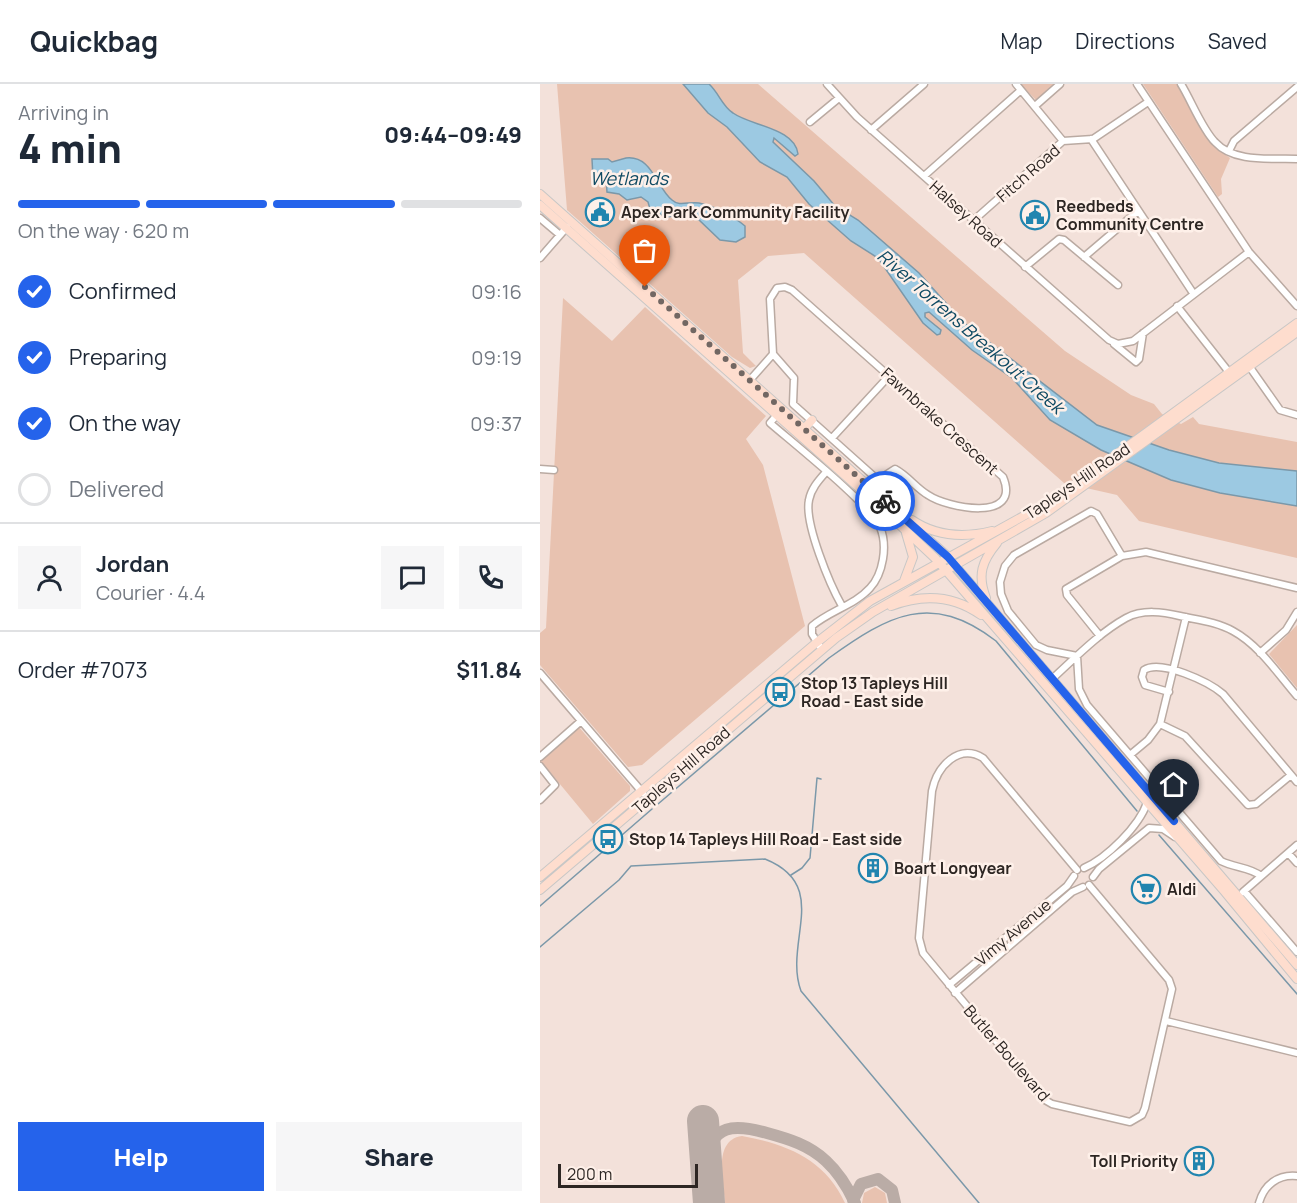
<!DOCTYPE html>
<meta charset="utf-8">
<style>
:root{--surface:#fff;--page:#f6f6f7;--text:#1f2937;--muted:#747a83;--line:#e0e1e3;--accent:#2563eb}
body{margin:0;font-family:Manrope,sans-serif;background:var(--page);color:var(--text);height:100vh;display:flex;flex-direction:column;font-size:22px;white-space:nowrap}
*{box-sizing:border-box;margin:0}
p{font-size:20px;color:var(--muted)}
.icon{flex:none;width:33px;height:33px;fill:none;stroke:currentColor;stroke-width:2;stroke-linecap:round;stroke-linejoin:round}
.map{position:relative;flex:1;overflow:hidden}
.panel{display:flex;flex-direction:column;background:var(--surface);width:540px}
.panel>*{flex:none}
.scale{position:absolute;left:18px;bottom:15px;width:140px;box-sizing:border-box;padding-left:6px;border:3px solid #2d2623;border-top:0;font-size:16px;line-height:21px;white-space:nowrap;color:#2d2623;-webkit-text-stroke:4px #fef0e9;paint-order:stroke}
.pin{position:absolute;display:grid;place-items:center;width:51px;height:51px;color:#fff;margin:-62px -26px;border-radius:50% 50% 50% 0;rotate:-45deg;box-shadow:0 0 6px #0007}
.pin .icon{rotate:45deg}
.courier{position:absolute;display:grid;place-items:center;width:60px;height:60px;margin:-30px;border:4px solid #2563eb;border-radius:50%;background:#fff;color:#222;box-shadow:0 2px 8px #0007}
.summary em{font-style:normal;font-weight:800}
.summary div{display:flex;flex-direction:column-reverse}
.summary{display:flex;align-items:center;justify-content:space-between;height:102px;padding:0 18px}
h1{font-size:39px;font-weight:800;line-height:45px}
.bar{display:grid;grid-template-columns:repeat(4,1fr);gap:9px 6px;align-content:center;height:72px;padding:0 18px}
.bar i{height:8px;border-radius:4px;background:var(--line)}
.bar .selected{background:var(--accent)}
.bar p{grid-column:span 4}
.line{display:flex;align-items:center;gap:15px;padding:0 18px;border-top:2px solid var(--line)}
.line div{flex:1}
.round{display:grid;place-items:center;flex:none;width:63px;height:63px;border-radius:0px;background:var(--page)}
ol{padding:0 18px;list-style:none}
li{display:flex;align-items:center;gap:18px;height:66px}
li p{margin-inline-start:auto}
li .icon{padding:6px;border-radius:50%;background:var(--accent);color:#fff;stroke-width:4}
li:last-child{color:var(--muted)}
li i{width:33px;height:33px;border:3px solid var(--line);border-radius:50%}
.cta{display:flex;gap:12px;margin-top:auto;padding:12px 18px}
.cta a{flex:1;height:69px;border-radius:0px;background:var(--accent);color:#fff;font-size:24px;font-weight:800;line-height:69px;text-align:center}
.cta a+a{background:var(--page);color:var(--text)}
header{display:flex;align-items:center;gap:36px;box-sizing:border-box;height:84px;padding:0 30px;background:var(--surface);border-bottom:2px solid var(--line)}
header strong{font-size:28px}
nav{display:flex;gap:33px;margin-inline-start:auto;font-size:21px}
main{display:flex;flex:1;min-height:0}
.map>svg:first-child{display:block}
</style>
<header>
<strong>Quickbag</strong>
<nav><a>Map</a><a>Directions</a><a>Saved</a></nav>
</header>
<main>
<section class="panel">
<div class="summary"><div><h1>4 min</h1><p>Arriving in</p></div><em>09:44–09:49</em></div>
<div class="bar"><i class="selected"></i><i class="selected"></i><i class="selected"></i><i></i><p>On the way · 620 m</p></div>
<ol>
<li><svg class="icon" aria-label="check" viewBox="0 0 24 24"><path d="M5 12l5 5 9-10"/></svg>Confirmed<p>09:16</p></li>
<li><svg class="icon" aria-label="check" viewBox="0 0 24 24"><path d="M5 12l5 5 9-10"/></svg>Preparing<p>09:19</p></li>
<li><svg class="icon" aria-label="check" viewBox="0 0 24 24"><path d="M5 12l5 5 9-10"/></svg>On the way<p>09:37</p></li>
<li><i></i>Delivered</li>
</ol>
<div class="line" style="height:108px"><a class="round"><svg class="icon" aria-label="person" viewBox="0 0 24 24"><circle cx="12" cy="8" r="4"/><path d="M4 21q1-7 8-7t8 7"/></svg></a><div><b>Jordan</b><p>Courier · 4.4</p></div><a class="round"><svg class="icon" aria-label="chat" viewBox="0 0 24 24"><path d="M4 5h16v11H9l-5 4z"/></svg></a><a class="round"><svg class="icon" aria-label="phone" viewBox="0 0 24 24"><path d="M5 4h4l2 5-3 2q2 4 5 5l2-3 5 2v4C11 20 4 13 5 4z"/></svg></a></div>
<div class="line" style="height:78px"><div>Order #7073</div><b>$11.84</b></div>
<div class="cta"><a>Help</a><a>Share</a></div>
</section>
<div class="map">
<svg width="757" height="1119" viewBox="0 0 757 1119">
<rect width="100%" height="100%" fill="#f3e1da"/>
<!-- green -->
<path fill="#e8c2b0" d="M 17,0 L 218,0 L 525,267 L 591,311 L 614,320 L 622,330 L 641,340 L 653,333 L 659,340 L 757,358 L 757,474 L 599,437 L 577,411 L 524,399 L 264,169 L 228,172 L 198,196 L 203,269 L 216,282 L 210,284 L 192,273 L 27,126 Z
M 480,0 L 516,0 L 496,16 Z
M 603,0 L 639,0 L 675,63 L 690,74 L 681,95 L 682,110 L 678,113 Z
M 23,214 L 72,257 L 105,223 L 226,332 L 206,355 L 223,381 L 265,542 L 102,681 L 88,683 L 0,581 L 0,549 L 6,544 Z
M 757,541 L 757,604 L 729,570 Z
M 38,642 L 90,702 L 90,707 L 53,740 L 0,676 Z
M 202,1052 C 246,1060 285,1075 305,1119 L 185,1119 C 184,1099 172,1056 202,1052 Z
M 335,1103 L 345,1109 L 347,1119 L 322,1119 L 324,1109 Z"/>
<!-- water -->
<path fill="#9cc9e2" stroke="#7b98a9" stroke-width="1.5" d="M 143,0 L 169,0 C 179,9 182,22 193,29 C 211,42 255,44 258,70 L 255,72 L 234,54 L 233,58 L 274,97 L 295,122 L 318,136 L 379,189 L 423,238 L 557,341 L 629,366 L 679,379 L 757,387 L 757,422 L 680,409 L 631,396 L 561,366 L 510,336 L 472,294 L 432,266 L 389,228 L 385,229 L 385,233 L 401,246 L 400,250 L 397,251 L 383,239 L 338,174 L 311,157 L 269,120 L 247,93 L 220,78 L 187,43 L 168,29 Z
M 86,74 C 112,71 116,103 132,116 C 139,123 150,117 159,119 C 174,122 193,132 205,142 L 205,153 L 196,158 L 180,156 L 159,136 L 143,131 L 126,133 L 110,125 L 108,118 L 101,113 L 87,116 L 79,110 L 67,108 L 66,94 L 53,94 L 52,75 L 68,75 L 72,78 Z"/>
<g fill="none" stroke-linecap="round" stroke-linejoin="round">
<!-- stream -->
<path stroke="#7b98a9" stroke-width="1.5" d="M 118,720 L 289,574 C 349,531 391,507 456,557 L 597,727
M 619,751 L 757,910
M 251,791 L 262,784 L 270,774 L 277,694 L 281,695
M 0,822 L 112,725
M 0,863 L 79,796 L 91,782 L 225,775 C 292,802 243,858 261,907 L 439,1119"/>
<!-- taxiway -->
<path stroke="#baaca6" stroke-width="12" d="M 166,1079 C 171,1039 195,1040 227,1049 C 249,1055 269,1061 286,1077 C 298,1088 308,1104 315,1119
M 313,1116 L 321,1100 L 338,1095 L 352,1106 L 355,1119"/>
<!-- runway -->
<path stroke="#baaca6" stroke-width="32" d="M 163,1037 L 169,1119"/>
<!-- minor casing -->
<g stroke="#baaaa2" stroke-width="9">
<path id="minor" d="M 287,0 L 317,33 L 569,256 L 578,260 L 593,257 L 709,168
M 476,0 L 523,57
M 597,0 L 709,168 L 757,222
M 641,0 C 651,16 662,45 675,58 C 694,79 731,74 757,75
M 495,22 L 520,0
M 270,38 L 299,14
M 331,46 L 384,0
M 551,55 L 653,209
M 689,67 L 694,57 L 757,3
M 384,92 L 481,6
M 0,134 L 20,151
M 434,136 L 523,57 L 553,55 L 608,18
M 544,173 L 598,127
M 0,174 L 27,143
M 485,183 L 519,155 L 524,156 L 578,201
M 245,203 L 252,206 L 463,393 C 482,439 407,424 388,411 C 376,404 368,392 355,385 L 338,396 L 253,320 L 254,294 L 233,270 L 230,215 L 237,204 Z
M 637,222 L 692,292
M 574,260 L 596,278 L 599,275 L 603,249
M 709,282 L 740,326 L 757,331
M 210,296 L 233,270
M 236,332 L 230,339 C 253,359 331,421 340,443 C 348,462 343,490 330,504 C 315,521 289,527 272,542 L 272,550 L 282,566
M 292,354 L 349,292
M 0,385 L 14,386
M 286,388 C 278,397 271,405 269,416 C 264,439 290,501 302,522
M 560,552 L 527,511 L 526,505 L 582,472 L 606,468 L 757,504
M 720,569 L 746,546 L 757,528
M 537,572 L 539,605 L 547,621 L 681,777 C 695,784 710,783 721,792
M 537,572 L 507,566 L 496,561 L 468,527 L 461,510 L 460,498 L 465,482 L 474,471 L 551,427 L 557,430 L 582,472
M 0,589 L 103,709
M 512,595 C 535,574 559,549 586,534 C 603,525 623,528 640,532 C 658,536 677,538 693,547 C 719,561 738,590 757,612
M 629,608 L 605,601 L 602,593 L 604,586 C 621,575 669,598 683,610 L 757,698
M 620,640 L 645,652 L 708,721 L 716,720 L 751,691
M 590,671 L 608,656 L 620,640 L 646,533
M 0,673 L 41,637
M 0,682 L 15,701 L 0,716
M 748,769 L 757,779
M 544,784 C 567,774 599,742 607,719
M 537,786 L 443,674 C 419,659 397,682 392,707 L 379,854 L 383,869 L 505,1016 L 512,1020 L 590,1038 L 602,1031 L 605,1024 L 632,905 L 629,896 L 549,801
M 553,793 L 559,785 L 609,744 L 623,745 L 635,753
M 704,807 L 757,868
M 703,808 L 757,761
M 409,901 L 527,802 L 534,792
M 415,909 L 532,808 L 543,803
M 626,937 L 757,969
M 719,1119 C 724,1101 738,1090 757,1092"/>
</g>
<!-- major casing -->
<g stroke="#c8c7c6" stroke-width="10">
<path id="major" d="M 0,110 L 405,470 L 757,881
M 0,121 L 345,427 L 396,475 L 685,808 L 757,895
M 261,348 L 272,336
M 320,419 L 327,411
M 372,436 C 397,453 424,454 452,447
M 364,497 L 373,473 L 366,449
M 446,514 C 437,491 442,477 457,459
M 351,522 C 382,510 413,511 441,531
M 0,793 L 276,559 L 330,517 L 518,413 L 757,239
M 0,806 L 296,554 L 333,528 L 506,429 L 757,248"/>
</g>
<!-- minor -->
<use href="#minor" stroke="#fff" stroke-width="6"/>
<!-- major -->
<use href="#major" stroke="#feddce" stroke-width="8"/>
</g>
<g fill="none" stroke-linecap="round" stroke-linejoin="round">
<!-- done -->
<path stroke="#726763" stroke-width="6" stroke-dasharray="0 10.8" d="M 105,203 L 345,417"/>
<!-- route -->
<path stroke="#2563eb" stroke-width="8" d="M 345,417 L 408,473 L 634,737"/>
</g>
<!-- icons -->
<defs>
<g id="civic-ring" transform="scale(1.5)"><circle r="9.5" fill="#fef0e9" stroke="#2285af" stroke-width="1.5"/><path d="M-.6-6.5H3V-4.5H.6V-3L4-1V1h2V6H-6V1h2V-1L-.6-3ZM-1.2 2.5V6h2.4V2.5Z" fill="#2285af"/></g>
<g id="bus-ring" transform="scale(1.5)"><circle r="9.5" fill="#fef0e9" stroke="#2285af" stroke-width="1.5"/><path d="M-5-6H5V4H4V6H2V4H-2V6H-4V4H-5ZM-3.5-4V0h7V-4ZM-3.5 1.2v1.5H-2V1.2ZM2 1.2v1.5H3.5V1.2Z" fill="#2285af"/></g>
<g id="building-ring" transform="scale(1.5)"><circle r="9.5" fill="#fef0e9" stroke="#2285af" stroke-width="1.5"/><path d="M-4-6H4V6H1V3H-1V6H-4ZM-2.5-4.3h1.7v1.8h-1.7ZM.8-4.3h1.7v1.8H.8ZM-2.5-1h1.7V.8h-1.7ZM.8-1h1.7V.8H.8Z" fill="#2285af"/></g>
<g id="supermarket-ring" transform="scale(1.5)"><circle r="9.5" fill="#fef0e9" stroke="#2285af" stroke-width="1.5"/><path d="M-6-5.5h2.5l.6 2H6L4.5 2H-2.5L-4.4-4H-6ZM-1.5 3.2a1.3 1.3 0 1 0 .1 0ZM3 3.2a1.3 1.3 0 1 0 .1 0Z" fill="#2285af"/></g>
</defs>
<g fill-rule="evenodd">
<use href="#civic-ring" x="60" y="128"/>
<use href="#civic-ring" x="495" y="131"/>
<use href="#bus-ring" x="240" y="608"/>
<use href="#bus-ring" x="68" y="755"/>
<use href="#building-ring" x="333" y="784"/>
<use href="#supermarket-ring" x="606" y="805"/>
<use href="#building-ring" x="659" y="1077"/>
</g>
<g text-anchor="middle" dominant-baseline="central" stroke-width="5" stroke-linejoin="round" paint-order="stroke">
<!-- street labels -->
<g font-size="16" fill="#2d2623" stroke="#fef0e9">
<text transform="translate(488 89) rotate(-41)">Fitch Road</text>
<text transform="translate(426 130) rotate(42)">Halsey Road</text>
<text transform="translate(400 337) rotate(42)">Fawnbrake Crescent</text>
<text transform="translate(537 397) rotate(-34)">Tapleys Hill Road</text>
<text transform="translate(141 686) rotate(-41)">Tapleys Hill Road</text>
<text transform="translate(473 848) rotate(-40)">Vimy Avenue</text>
<text transform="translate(467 969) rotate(49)">Butler Boulevard</text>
</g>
<!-- poi labels -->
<g font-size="16" font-weight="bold" fill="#2d2623" stroke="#fef0e9" text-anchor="start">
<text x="516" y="122">Reedbeds<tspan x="516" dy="18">Community Centre</tspan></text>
<text x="81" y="128">Apex Park Community Facility</text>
<text x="261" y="599">Stop 13 Tapleys Hill<tspan x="261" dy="18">Road - East side</tspan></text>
<text x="89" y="755">Stop 14 Tapleys Hill Road - East side</text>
<text x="354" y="784">Boart Longyear</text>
<text x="627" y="805">Aldi</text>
<text x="638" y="1077" text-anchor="end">Toll Priority</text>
</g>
<!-- water labels -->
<g font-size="18" font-style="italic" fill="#0f4a63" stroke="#fef0e9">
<text x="89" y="94">Wetlands</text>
<text transform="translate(431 247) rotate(41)">River Torrens Breakout Creek</text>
</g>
</g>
</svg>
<div class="scale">200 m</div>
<div class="pin" style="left:105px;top:203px;background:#ea580c"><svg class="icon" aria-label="bag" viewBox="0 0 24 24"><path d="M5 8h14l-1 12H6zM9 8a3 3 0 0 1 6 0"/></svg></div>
<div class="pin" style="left:634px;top:737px;background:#1f2937"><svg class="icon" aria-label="home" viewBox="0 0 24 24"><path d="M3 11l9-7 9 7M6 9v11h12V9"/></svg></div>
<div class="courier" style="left:345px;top:417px"><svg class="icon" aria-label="bike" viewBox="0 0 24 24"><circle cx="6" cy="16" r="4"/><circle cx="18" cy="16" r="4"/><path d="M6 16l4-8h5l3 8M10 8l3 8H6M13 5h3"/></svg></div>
</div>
</main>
